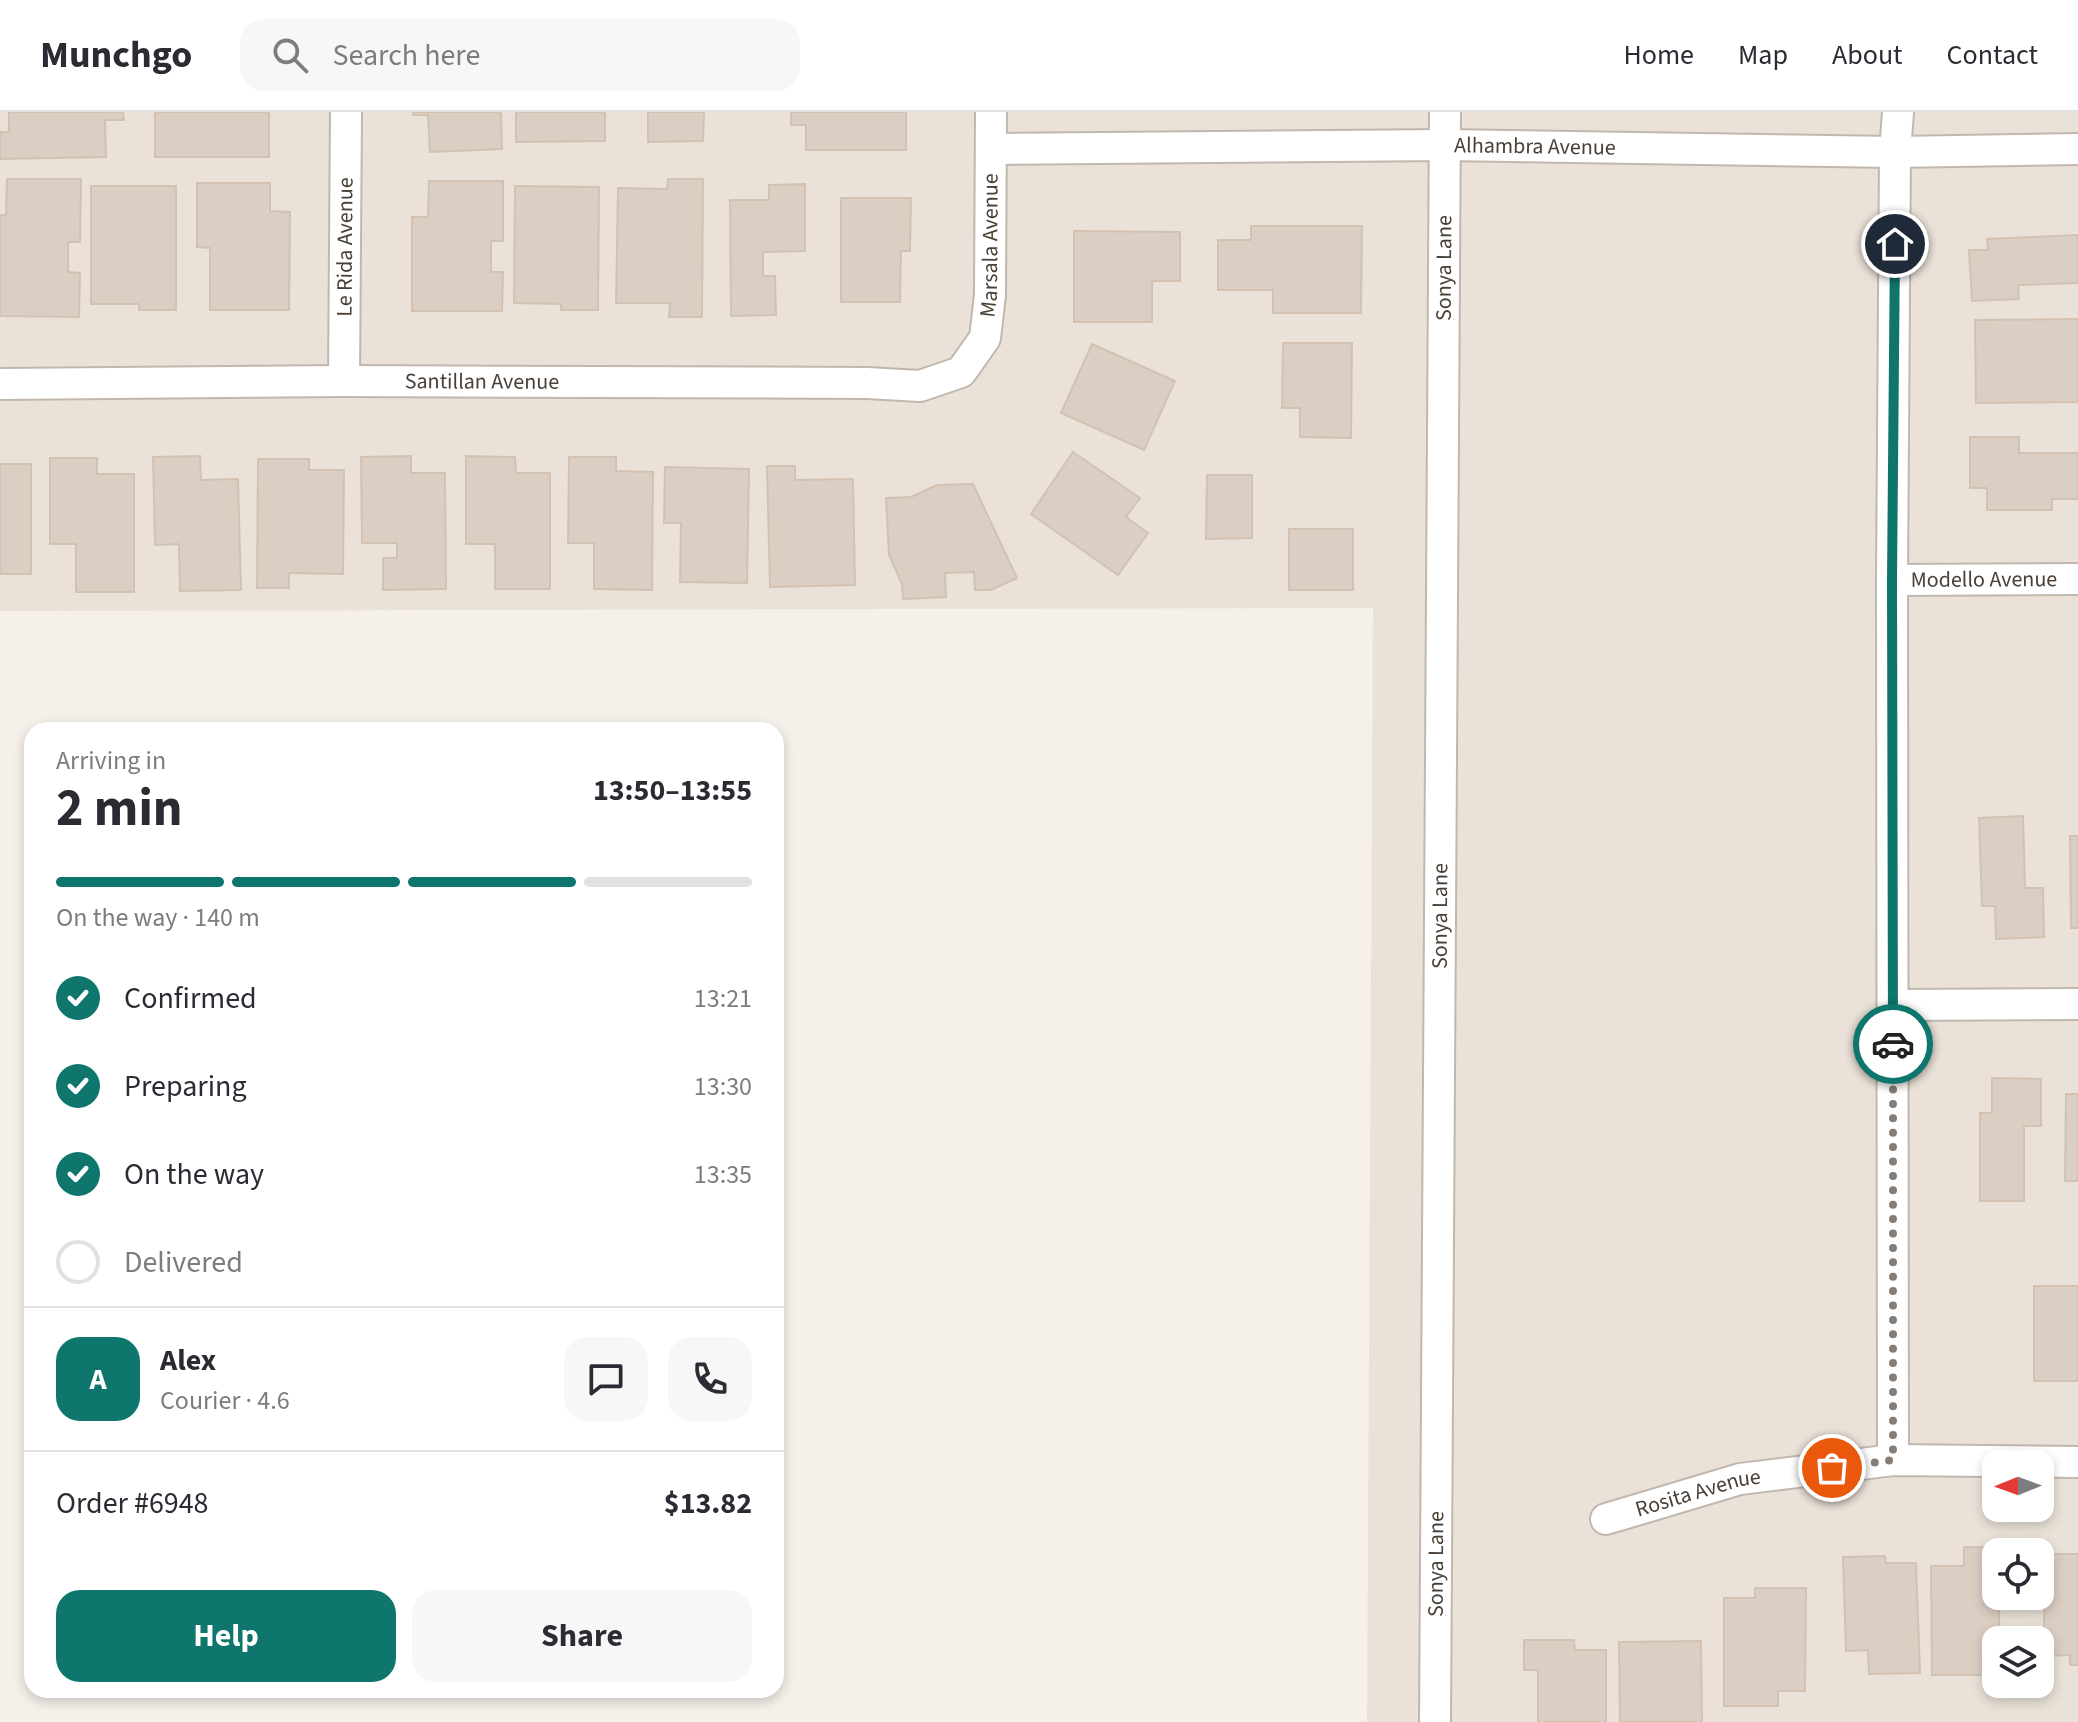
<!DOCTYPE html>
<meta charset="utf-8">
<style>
:root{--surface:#fff;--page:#f7f7f7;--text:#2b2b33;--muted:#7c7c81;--line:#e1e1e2;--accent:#0f766e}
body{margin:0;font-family:"Source Sans 3",sans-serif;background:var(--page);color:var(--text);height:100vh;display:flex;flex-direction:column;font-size:30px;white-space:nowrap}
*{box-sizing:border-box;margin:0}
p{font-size:26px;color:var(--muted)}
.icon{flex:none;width:44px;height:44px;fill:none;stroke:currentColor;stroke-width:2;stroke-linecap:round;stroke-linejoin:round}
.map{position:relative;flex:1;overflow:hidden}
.drawer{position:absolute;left:24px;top:610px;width:760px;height:976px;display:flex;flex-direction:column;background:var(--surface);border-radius:24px;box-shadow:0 4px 12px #0003}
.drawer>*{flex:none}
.needle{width:52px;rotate:269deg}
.controls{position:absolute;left:1982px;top:1338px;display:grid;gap:16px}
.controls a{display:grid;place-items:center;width:72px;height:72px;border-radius:16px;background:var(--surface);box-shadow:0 4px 12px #0003;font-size:40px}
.pin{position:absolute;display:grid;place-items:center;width:68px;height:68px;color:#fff;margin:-34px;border:4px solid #fff;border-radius:50%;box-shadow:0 2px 8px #0007}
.courier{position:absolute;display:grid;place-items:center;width:80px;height:80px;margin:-40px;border:6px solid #0f766e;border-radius:50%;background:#fff;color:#222;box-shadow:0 2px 10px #0007}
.overview em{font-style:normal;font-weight:700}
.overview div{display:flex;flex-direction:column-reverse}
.overview{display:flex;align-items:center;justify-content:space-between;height:136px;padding:0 32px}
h1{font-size:52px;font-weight:700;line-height:60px}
.bar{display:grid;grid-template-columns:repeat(4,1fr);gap:12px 8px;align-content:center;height:96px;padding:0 32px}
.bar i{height:10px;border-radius:6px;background:var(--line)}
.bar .active{background:var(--accent)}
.bar p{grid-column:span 4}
.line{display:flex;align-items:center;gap:20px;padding:0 32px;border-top:2px solid var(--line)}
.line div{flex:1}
.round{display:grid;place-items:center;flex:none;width:84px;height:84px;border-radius:24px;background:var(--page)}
ol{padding:0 32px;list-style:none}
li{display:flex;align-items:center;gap:24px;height:88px}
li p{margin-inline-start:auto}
li .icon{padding:8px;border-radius:50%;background:var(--accent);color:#fff;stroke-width:4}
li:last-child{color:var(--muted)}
li i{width:44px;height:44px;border:4px solid var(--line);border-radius:50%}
.action{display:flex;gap:16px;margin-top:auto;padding:16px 32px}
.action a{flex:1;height:92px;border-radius:24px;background:var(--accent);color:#fff;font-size:32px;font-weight:700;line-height:92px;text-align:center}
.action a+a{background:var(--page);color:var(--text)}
header{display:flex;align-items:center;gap:48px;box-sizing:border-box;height:112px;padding:0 40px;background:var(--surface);border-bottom:2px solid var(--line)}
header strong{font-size:38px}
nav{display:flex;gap:44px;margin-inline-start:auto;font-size:28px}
.search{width:560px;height:72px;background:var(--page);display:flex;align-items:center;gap:20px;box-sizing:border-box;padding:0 28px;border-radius:24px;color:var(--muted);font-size:30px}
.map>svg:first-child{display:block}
</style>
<header>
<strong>Munchgo</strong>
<div class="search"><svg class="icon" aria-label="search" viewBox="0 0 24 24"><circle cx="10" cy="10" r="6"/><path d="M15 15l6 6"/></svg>Search here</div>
<nav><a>Home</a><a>Map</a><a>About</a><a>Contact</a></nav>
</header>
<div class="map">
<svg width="2078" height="1610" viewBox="0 0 2078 1610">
<rect width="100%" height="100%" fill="#f5f0ea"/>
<!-- residential -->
<path fill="#eae2d8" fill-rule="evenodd" d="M 0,0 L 2078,0 L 2078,1610 L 1367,1610 L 1373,496 L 0,499 ZM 1996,1352 L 2040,1352 L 2040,1396 L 1996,1396 ZM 1996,1440 L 2040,1440 L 2040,1484 L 1996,1484 ZM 1996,1528 L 2040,1528 L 2040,1572 L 1996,1572 Z"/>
<!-- building -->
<path fill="#dbcec2" stroke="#d3c2b2" stroke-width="2" d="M 9,0 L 123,0 L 124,8 L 105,8 L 106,45 L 0,47 L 0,20 L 9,20 Z
M 155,0 L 269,0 L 269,45 L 155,45 Z
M 413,0 L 501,0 L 502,37 L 430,40 L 428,3 L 413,3 Z
M 516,0 L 605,0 L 605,29 L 516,30 Z
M 648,0 L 704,0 L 703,29 L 648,30 Z
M 791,0 L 906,0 L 906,38 L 806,38 L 806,13 L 791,13 Z
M 7,67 L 81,67 L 80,130 L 68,130 L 68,160 L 80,161 L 79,205 L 0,204 L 0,103 L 6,103 Z
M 668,67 L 703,67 L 702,205 L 669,205 L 670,191 L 616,191 L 618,76 L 667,77 Z
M 429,69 L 503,69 L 503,129 L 491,129 L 491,160 L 503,160 L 502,199 L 412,199 L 412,105 L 428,105 Z
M 197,71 L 270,71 L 270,99 L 290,100 L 289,198 L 210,198 L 210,136 L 197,135 Z
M 805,72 L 805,139 L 763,140 L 763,164 L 775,164 L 776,203 L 731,204 L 730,88 L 769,88 L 769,73 Z
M 91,74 L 176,74 L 176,198 L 139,198 L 139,192 L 91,192 Z
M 515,74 L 599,75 L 598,198 L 561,198 L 561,192 L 514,191 Z
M 841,86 L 911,86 L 910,139 L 901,139 L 900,190 L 841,190 Z
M 1251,114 L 1362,114 L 1361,201 L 1273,201 L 1273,178 L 1218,178 L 1218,128 L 1251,128 Z
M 1074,119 L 1180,120 L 1180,169 L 1152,169 L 1152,210 L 1074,210 Z
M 2078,123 L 2078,171 L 2018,173 L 2019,187 L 1972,189 L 1969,138 L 1988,138 L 1987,127 Z
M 2078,207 L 2078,290 L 1976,291 L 1975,208 Z
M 1283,231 L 1352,231 L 1351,326 L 1300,325 L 1300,296 L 1282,296 Z
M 1092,232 L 1175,269 L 1144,338 L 1061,301 Z
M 1970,325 L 2019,325 L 2019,341 L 2078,341 L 2078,387 L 2052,387 L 2052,398 L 1987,398 L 1987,376 L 1970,376 Z
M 1073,340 L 1140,386 L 1126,405 L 1148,421 L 1118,463 L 1031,402 Z
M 200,344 L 201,368 L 238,367 L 241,478 L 180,479 L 179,432 L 155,433 L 153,345 Z
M 411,344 L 411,361 L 445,361 L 446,477 L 383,478 L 383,446 L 397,446 L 397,431 L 362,431 L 361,345 Z
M 466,344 L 515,345 L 516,361 L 550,361 L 550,477 L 495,477 L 495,432 L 466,432 Z
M 569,345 L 616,345 L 616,359 L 653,360 L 652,478 L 594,477 L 594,431 L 568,431 Z
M 50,346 L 97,346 L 97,362 L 134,362 L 134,480 L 76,480 L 76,432 L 50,432 Z
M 258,347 L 309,347 L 309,358 L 344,358 L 343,462 L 289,461 L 289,476 L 257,476 Z
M 0,352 L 31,352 L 31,462 L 0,462 Z
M 767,354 L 795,354 L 795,368 L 853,367 L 855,473 L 770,475 Z
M 665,355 L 749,357 L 747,471 L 680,470 L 681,411 L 664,411 Z
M 1207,363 L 1252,363 L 1252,426 L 1206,427 Z
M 973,372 L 1017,466 L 991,478 L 975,478 L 974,460 L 945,461 L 946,485 L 903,487 L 902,472 L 889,443 L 886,386 L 911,385 L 937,373 Z
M 1289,417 L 1353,417 L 1353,478 L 1289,478 Z
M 2023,704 L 2025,776 L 2043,776 L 2044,825 L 1996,827 L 1995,794 L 1982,794 L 1979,706 Z
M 2070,724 L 2078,724 L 2078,816 L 2071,816 Z
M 1992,966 L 2041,967 L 2041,1014 L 2024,1014 L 2024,1089 L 1980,1089 L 1980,1001 L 1992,1001 Z
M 2066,982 L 2078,982 L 2078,1069 L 2065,1069 Z
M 2034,1174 L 2078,1174 L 2078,1269 L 2034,1269 Z
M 1964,1435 L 2013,1436 L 2013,1440 L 1996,1440 L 1996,1484 L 1999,1484 L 1999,1528 L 1996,1528 L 1996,1563 L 1932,1563 L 1931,1454 L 1964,1454 Z
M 2044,1442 L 2078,1442 L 2078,1553 L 2070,1553 L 2070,1543 L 2044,1544 Z
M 1885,1444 L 1886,1451 L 1916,1451 L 1920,1561 L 1869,1562 L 1868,1538 L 1846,1539 L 1843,1445 Z
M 1755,1476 L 1806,1476 L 1805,1579 L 1778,1579 L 1778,1594 L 1724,1594 L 1724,1486 L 1755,1486 Z
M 1524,1528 L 1574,1528 L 1575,1538 L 1606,1538 L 1606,1610 L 1538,1610 L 1538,1558 L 1524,1558 Z
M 1701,1529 L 1702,1610 L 1620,1610 L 1619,1530 Z"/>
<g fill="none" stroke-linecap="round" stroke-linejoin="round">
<!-- street casing -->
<g stroke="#c2b7ac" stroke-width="34">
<g id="street">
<path id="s1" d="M 991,37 L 1445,33 L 1895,40 L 2078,37"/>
<path id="s2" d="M 344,269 L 346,0"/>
<path id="s3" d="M 0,272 L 344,269 L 867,271 L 920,274 L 961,260 L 985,226 L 990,183 L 991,0"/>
<path id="s4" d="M 1892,468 L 2078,467"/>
<path d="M 1893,893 L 2078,892"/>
<path d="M 1893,1348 L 1892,468 L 1895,40 L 1898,0"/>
<path id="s5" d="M 1606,1407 L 1740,1367 L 1893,1348 L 2078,1350"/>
<path id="s6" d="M 1435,1610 L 1445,0"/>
</g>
</g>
<!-- street -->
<use href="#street" stroke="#fff" stroke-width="30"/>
</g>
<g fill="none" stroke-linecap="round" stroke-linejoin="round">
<!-- done -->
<path stroke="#867e76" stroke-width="8" stroke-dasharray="0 14.4" d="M 1832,1356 L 1893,1348 L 1893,932"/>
<!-- route -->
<path stroke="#0f766e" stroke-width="10" d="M 1893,932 L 1892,468 L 1895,132"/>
</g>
<g text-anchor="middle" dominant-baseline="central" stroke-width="8" stroke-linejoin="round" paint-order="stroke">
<!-- street labels -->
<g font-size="22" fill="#4a4037" stroke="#fff">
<text stroke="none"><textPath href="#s1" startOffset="544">Alhambra Avenue</textPath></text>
<text stroke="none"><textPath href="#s3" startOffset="1098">Marsala Avenue</textPath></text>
<text stroke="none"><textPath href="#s2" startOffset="134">Le Rida Avenue</textPath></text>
<text stroke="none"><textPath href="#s6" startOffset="1454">Sonya Lane</textPath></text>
<text stroke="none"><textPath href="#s3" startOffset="482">Santillan Avenue</textPath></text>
<text stroke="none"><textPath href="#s4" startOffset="92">Modello Avenue</textPath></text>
<text stroke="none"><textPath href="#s6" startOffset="806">Sonya Lane</textPath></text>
<text stroke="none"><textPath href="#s5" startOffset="96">Rosita Avenue</textPath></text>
<text stroke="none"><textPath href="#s6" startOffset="158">Sonya Lane</textPath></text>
</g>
</g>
</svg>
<div class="controls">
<a><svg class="needle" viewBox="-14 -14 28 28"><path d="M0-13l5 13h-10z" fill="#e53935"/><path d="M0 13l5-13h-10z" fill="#7c7c81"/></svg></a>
<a><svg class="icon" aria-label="locate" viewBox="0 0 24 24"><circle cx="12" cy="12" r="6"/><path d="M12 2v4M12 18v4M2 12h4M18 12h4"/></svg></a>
<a><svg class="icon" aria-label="layers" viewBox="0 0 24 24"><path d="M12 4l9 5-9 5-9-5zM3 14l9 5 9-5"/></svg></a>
</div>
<div class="pin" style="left:1832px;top:1356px;background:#ea580c"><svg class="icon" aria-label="bag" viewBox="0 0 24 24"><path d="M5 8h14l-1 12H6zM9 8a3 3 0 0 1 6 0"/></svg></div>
<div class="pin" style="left:1895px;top:132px;background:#1f2937"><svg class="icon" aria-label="home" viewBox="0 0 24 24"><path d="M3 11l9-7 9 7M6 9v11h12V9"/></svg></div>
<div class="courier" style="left:1893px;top:932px"><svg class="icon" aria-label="car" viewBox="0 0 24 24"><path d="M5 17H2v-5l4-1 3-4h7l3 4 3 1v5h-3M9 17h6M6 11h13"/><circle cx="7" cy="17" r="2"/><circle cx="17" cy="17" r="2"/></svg></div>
<section class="drawer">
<div class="overview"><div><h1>2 min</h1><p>Arriving in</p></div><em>13:50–13:55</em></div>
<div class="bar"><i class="active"></i><i class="active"></i><i class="active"></i><i></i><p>On the way · 140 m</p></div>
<ol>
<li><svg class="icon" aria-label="check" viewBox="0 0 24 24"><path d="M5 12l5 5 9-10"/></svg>Confirmed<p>13:21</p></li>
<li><svg class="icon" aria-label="check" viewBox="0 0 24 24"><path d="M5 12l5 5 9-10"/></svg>Preparing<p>13:30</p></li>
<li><svg class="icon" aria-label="check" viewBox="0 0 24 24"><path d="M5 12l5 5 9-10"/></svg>On the way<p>13:35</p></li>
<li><i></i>Delivered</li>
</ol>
<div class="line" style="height:144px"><b class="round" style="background:var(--accent);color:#fff">A</b><div><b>Alex</b><p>Courier · 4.6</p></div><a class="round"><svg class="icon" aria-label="chat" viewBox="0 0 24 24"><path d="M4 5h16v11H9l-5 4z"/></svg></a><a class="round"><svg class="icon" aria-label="phone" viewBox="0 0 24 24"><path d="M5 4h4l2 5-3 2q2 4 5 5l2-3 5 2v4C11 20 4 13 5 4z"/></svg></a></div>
<div class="line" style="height:104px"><div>Order #6948</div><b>$13.82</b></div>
<div class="action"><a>Help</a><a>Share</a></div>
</section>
</div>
